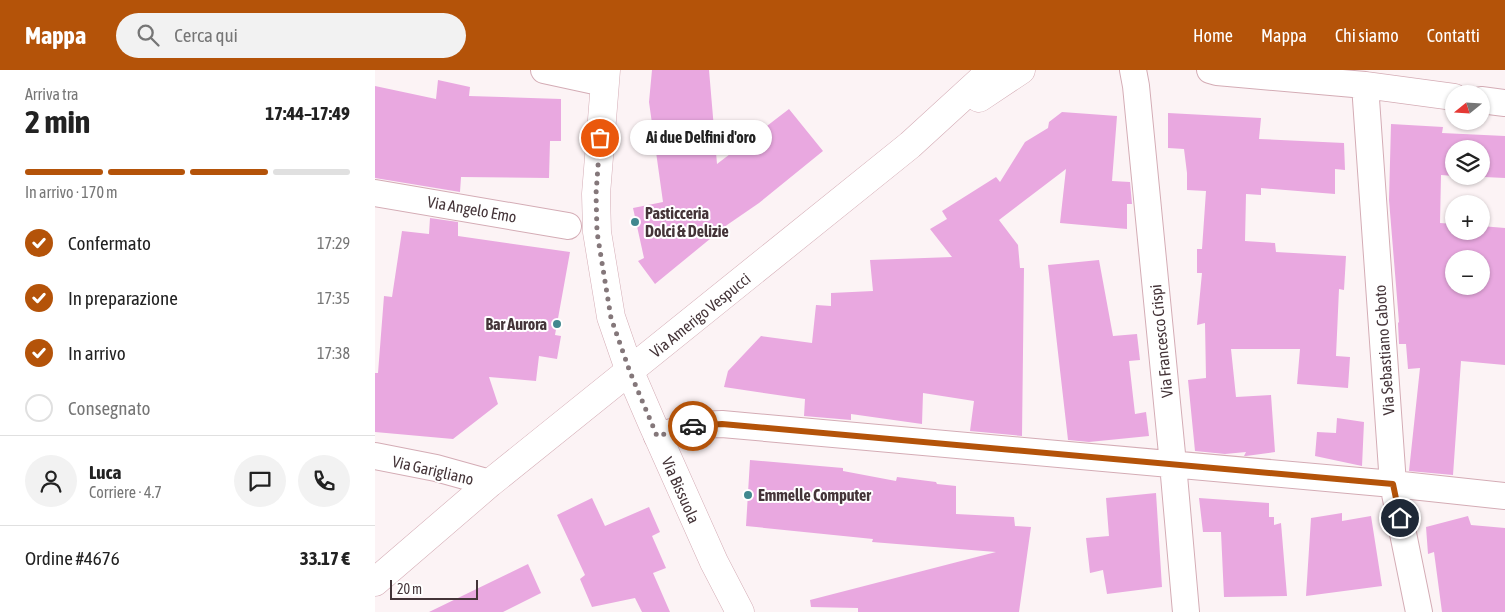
<!DOCTYPE html>
<html lang="it">
<meta charset="utf-8">
<style>
:root{--surface:#fff;--page:#f2f2f2;--text:#222;--muted:#767676;--line:#e0e0e0;--accent:#b45309}
body{margin:0;font-family:"Asap Condensed",sans-serif;background:var(--page);color:var(--text);height:100vh;display:flex;flex-direction:column;font-size:19px;white-space:nowrap}
*{box-sizing:border-box;margin:0}
p{font-size:16px;color:var(--muted)}
.icon{flex:none;width:28px;height:28px;fill:none;stroke:currentColor;stroke-width:2;stroke-linecap:round;stroke-linejoin:round}
.map{position:relative;flex:1;overflow:hidden}
.side{display:flex;flex-direction:column;background:var(--surface);width:375px}
.side>*{flex:none}
.needle{width:32px;rotate:252deg}
.fabs{position:absolute;left:1070px;top:15px;display:grid;gap:10px}
.fabs a{display:grid;place-items:center;width:45px;height:45px;border-radius:50%;background:var(--surface);box-shadow:0 1px 4px #0004;font-size:25px}
.scale{position:absolute;left:15px;bottom:12px;width:88px;box-sizing:border-box;padding-left:5px;border:2px solid #443438;border-top:0;font-size:14px;line-height:18px;white-space:nowrap;color:#443438;-webkit-text-stroke:4px #fff;paint-order:stroke}
.pin{position:absolute;display:grid;place-items:center;width:42px;height:42px;color:#fff;margin:-21px;border:2px solid #fff;border-radius:50%;box-shadow:0 1px 5px #0007}
.courier{position:absolute;display:grid;place-items:center;width:50px;height:50px;margin:-25px;border:4px solid #b45309;border-radius:50%;background:#fff;color:#222;box-shadow:0 1px 6px #0007}
.bubble{position:absolute;height:35px;border-radius:18px;background:var(--surface);box-shadow:0 1px 4px #0004;font-size:16px;font-weight:700;line-height:35px;text-align:center}
.headline em{font-style:normal;font-weight:700}
.headline div{display:flex;flex-direction:column-reverse}
.headline{display:flex;align-items:center;justify-content:space-between;height:85px;padding:0 25px}
h1{font-size:32px;font-weight:700;line-height:38px}
.bar{display:grid;grid-template-columns:repeat(4,1fr);gap:8px 5px;align-content:center;height:60px;padding:0 25px}
.bar i{height:6px;border-radius:4px;background:var(--line)}
.bar .active{background:var(--accent)}
.bar p{grid-column:span 4}
.line{display:flex;align-items:center;gap:12px;padding:0 25px;border-top:1px solid var(--line)}
.line div{flex:1}
.round{display:grid;place-items:center;flex:none;width:52px;height:52px;border-radius:26px;background:var(--page)}
ol{padding:0 25px;list-style:none}
li{display:flex;align-items:center;gap:15px;height:55px}
li p{margin-inline-start:auto}
li .icon{padding:5px;border-radius:50%;background:var(--accent);color:#fff;stroke-width:4}
li:last-child{color:var(--muted)}
li i{width:28px;height:28px;border:2px solid var(--line);border-radius:50%}
header{display:flex;align-items:center;gap:30px;box-sizing:border-box;height:70px;padding:0 25px;background:var(--accent);color:#fff}
header strong{font-size:24px}
nav{display:flex;gap:28px;margin-inline-start:auto;font-size:18px}
.search{width:350px;height:45px;background:var(--page);display:flex;align-items:center;gap:12px;box-sizing:border-box;padding:0 18px;border-radius:28px;color:var(--muted);font-size:19px}
main{display:flex;flex:1;min-height:0}
.map>svg:first-child{display:block}
</style>
<header>
<strong>Mappa</strong>
<div class="search"><svg class="icon" aria-label="search" viewBox="0 0 24 24"><circle cx="10" cy="10" r="6"/><path d="M15 15l6 6"/></svg>Cerca qui</div>
<nav><a>Home</a><a>Mappa</a><a>Chi siamo</a><a>Contatti</a></nav>
</header>
<main>
<section class="side">
<div class="headline"><div><h1>2 min</h1><p>Arriva tra</p></div><em>17:44–17:49</em></div>
<div class="bar"><i class="active"></i><i class="active"></i><i class="active"></i><i></i><p>In arrivo · 170 m</p></div>
<ol>
<li><svg class="icon" aria-label="check" viewBox="0 0 24 24"><path d="M5 12l5 5 9-10"/></svg>Confermato<p>17:29</p></li>
<li><svg class="icon" aria-label="check" viewBox="0 0 24 24"><path d="M5 12l5 5 9-10"/></svg>In preparazione<p>17:35</p></li>
<li><svg class="icon" aria-label="check" viewBox="0 0 24 24"><path d="M5 12l5 5 9-10"/></svg>In arrivo<p>17:38</p></li>
<li><i></i>Consegnato</li>
</ol>
<div class="line" style="height:90px"><a class="round"><svg class="icon" aria-label="person" viewBox="0 0 24 24"><circle cx="12" cy="8" r="4"/><path d="M4 21q1-7 8-7t8 7"/></svg></a><div><b>Luca</b><p>Corriere · 4.7</p></div><a class="round"><svg class="icon" aria-label="chat" viewBox="0 0 24 24"><path d="M4 5h16v11H9l-5 4z"/></svg></a><a class="round"><svg class="icon" aria-label="phone" viewBox="0 0 24 24"><path d="M5 4h4l2 5-3 2q2 4 5 5l2-3 5 2v4C11 20 4 13 5 4z"/></svg></a></div>
<div class="line" style="height:65px"><div>Ordine #4676</div><b>33.17 €</b></div>
</section>
<div class="map">
<svg width="1130" height="542" viewBox="0 0 1130 542">
<rect width="100%" height="100%" fill="#fcf3f5"/>
<!-- building -->
<path fill="#e9a8e0" fill-rule="evenodd" d="M 277,0 L 334,0 L 342,94 L 414,39 L 448,81 L 384,133 L 352,155 L 280,214 L 263,191 L 269,188 L 258,138 L 288,132 L 274,32 Z
M 63,10 L 95,17 L 94,26 L 186,29 L 186,71 L 175,71 L 174,108 L 86,107 L 85,122 L 0,108 L 0,16 L 61,29 Z
M 687,42 L 742,46 L 737,111 L 755,112 L 757,134 L 752,134 L 752,159 L 685,153 L 691,99 L 624,150 L 643,175 L 645,198 L 649,198 L 647,366 L 595,361 L 599,331 L 548,323 L 547,354 L 476,344 L 476,350 L 429,346 L 430,329 L 349,317 L 353,301 L 386,266 L 437,273 L 441,235 L 456,236 L 456,223 L 498,221 L 495,190 L 577,187 L 555,159 L 572,149 L 567,141 L 621,107 L 625,112 L 650,72 L 673,58 L 674,52 Z
M 793,43 L 886,48 L 884,69 L 969,73 L 970,100 L 960,99 L 960,124 L 886,118 L 886,125 L 871,124 L 870,171 L 900,173 L 901,182 L 971,186 L 969,220 L 964,219 L 961,286 L 975,287 L 973,318 L 922,314 L 925,279 L 856,279 L 861,327 L 896,325 L 900,382 L 871,386 L 869,386 L 871,382 L 850,384 L 820,381 L 813,310 L 831,308 L 830,253 L 822,255 L 827,203 L 822,203 L 822,179 L 827,179 L 831,121 L 812,120 L 812,103 L 809,79 L 793,78 Z
M 1016,54 L 1068,57 L 1067,63 L 1130,66 L 1130,108 L 1088,106 L 1106,106 L 1106,79 L 1079,79 L 1079,106 L 1066,105 L 1065,153 L 1079,154 L 1079,161 L 1106,161 L 1106,156 L 1130,158 L 1130,295 L 1086,291 L 1078,405 L 1034,401 L 1045,298 L 1033,299 L 1031,274 L 1024,274 L 1023,253 L 1024,252 L 1014,130 ZM 1079,189 L 1106,189 L 1106,216 L 1079,216 Z
M 55,148 L 83,152 L 83,166 L 195,182 L 180,265 L 186,266 L 182,289 L 164,286 L 161,311 L 114,307 L 123,334 L 78,369 L 0,362 L 0,303 L 3,303 L 9,226 L 17,227 L 27,161 L 54,164 Z
M 724,190 L 738,266 L 762,264 L 765,290 L 754,291 L 760,344 L 771,342 L 774,366 L 714,372 L 693,370 L 673,195 Z
M 962,348 L 989,352 L 987,396 L 940,386 L 942,362 L 961,363 Z
M 375,390 L 468,398 L 468,401 L 521,411 L 522,407 L 561,412 L 562,414 L 581,416 L 581,444 L 639,447 L 640,456 L 656,457 L 644,542 L 483,542 L 483,538 L 436,537 L 435,530 L 621,482 L 497,472 L 498,469 L 371,456 Z
M 781,423 L 787,517 L 732,524 L 728,500 L 715,503 L 711,468 L 734,466 L 731,428 Z
M 217,428 L 230,456 L 274,437 L 285,462 L 277,466 L 291,498 L 278,503 L 295,542 L 267,542 L 260,528 L 217,537 L 205,509 L 210,505 L 182,445 Z
M 824,428 L 894,433 L 894,447 L 899,447 L 899,455 L 906,453 L 912,526 L 849,527 L 846,462 L 828,462 Z
M 967,443 L 967,451 L 996,446 L 1007,516 L 931,526 L 936,448 Z
M 1093,446 L 1096,455 L 1130,458 L 1130,542 L 1067,542 L 1059,482 L 1053,484 L 1051,457 Z
M 153,494 L 166,523 L 128,542 L 54,542 Z"/>
<g fill="none" stroke-linecap="round" stroke-linejoin="round">
<!-- street casing -->
<g stroke="#d4acb5" stroke-width="28">
<path id="street" d="M 169,0 L 229,13
M 758,0 L 761,16 L 798,394 L 811,542
M 835,0 L 842,2 L 990,15 L 1079,27
M 990,15 L 1018,414 L 1044,542
M 1106,30 L 1130,33
M 0,123 L 193,156
M 282,366 L 322,355 L 347,354 L 1018,414 L 1130,426
M 0,386 L 61,398 L 115,413"/>
</g>
<!-- secondary casing -->
<g stroke="#d4acb5" stroke-width="29">
<path id="secondary" d="M 231,0 L 221,124 L 222,162 L 236,247 L 255,302 L 277,353 L 339,492 L 365,542
M 604,28 L 646,0
M 0,512 L 115,413 L 535,75 L 617,0"/>
</g>
<!-- street -->
<use href="#street" stroke="#fff" stroke-width="26"/>
<!-- secondary -->
<use href="#secondary" stroke="#fff" stroke-width="28"/>
</g>
<g fill="none" stroke-linecap="round" stroke-linejoin="round">
<!-- done -->
<path stroke="#84777a" stroke-width="5" stroke-dasharray="0 9" d="M 225,68 L 221,124 L 222,162 L 236,248 L 255,302 L 282,366 L 318,356"/>
<!-- route -->
<path stroke="#b45309" stroke-width="6" d="M 318,356 L 347,354 L 1018,414 L 1025,448"/>
</g>
<!-- markers -->
<g fill="#41888f" stroke="#fff" stroke-width="2">
<circle cx="260" cy="152" r="5"/>
<circle cx="182" cy="254" r="5"/>
<circle cx="373" cy="425" r="5"/>
</g>
<g text-anchor="middle" dominant-baseline="central" stroke-width="4" stroke-linejoin="round" paint-order="stroke">
<!-- street labels -->
<g font-size="16" fill="#443438" stroke="#fff">
<text transform="translate(97 139) rotate(10)">Via Angelo Emo</text>
<text transform="translate(325 245) rotate(-39)">Via Amerigo Vespucci</text>
<text transform="translate(786 271) rotate(-96)">Via Francesco Crispi</text>
<text transform="translate(1009 280) rotate(-94)">Via Sebastiano Caboto</text>
<text transform="translate(58 400) rotate(13)">Via Garigliano</text>
<text transform="translate(306 420) rotate(66)">Via Bissuola</text>
</g>
<!-- poi labels -->
<g font-size="16" font-weight="bold" fill="#443438" stroke="#fff" text-anchor="start">
<text x="270" y="143">Pasticceria<tspan x="270" dy="18">Dolci &amp; Delizie</tspan></text>
<text x="172" y="254" text-anchor="end">Bar Aurora</text>
<text x="383" y="425">Emmelle Computer</text>
</g>
</g>
</svg>
<div class="fabs">
<a><svg class="needle" viewBox="-14 -14 28 28"><path d="M0-13l5 13h-10z" fill="#e53935"/><path d="M0 13l5-13h-10z" fill="#767676"/></svg></a>
<a><svg class="icon" aria-label="layers" viewBox="0 0 24 24"><path d="M12 4l9 5-9 5-9-5zM3 14l9 5 9-5"/></svg></a>
<a>+</a>
<a>−</a>
</div>
<div class="scale">20 m</div>
<div class="pin" style="left:225px;top:68px;background:#ea580c"><svg class="icon" aria-label="bag" viewBox="0 0 24 24"><path d="M5 8h14l-1 12H6zM9 8a3 3 0 0 1 6 0"/></svg></div>
<div class="pin" style="left:1025px;top:448px;background:#1f2937"><svg class="icon" aria-label="home" viewBox="0 0 24 24"><path d="M3 11l9-7 9 7M6 9v11h12V9"/></svg></div>
<div class="courier" style="left:318px;top:356px"><svg class="icon" aria-label="car" viewBox="0 0 24 24"><path d="M5 17H2v-5l4-1 3-4h7l3 4 3 1v5h-3M9 17h6M6 11h13"/><circle cx="7" cy="17" r="2"/><circle cx="17" cy="17" r="2"/></svg></div>
<div class="bubble" style="left:255px;top:50px;width:142px">Ai due Delfini d'oro</div>
</div>
</main>
